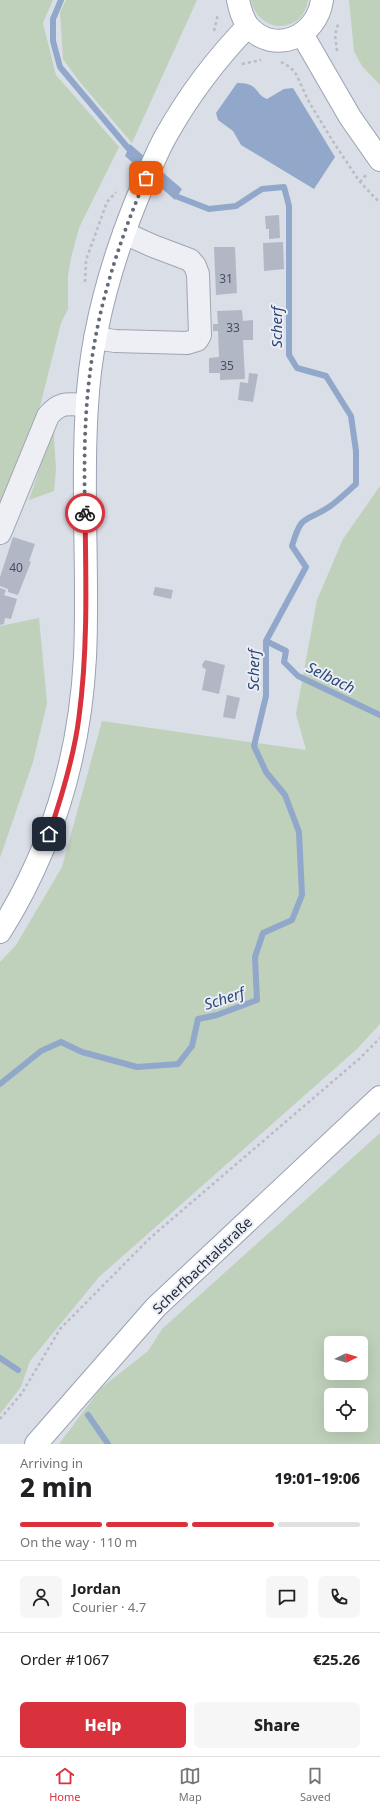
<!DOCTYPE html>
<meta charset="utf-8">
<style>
:root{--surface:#fff;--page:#f6f6f6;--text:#202124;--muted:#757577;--line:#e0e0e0;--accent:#d9323d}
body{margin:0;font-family:"Noto Sans",sans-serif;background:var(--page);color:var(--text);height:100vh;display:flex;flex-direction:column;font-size:15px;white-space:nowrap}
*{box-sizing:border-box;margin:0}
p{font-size:13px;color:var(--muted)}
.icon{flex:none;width:22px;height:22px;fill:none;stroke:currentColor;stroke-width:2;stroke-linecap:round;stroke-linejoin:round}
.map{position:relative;height:1444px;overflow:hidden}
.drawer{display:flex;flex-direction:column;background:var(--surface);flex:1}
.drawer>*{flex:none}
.needle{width:26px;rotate:85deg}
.fabs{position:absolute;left:324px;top:1336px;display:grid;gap:8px}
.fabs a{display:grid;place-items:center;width:44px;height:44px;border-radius:6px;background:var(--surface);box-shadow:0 4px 16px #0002;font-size:20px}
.pin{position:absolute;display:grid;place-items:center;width:34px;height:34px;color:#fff;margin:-17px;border-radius:8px;box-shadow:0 2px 6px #0006}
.courier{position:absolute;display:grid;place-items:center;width:40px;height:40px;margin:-20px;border:3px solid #d9323d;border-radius:50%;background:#fff;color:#222;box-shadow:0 1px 5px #0007}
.summary em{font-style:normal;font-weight:800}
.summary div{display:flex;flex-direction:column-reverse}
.summary{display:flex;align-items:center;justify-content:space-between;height:68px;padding:0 20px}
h1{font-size:26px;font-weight:800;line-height:30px}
.bar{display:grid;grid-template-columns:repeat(4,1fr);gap:6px 4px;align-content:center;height:48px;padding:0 20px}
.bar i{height:5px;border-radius:3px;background:var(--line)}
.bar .on{background:var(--accent)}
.bar p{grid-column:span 4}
.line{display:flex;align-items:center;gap:10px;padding:0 20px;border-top:1px solid var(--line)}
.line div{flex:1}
.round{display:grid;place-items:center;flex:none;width:42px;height:42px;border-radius:6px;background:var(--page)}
.button{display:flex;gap:8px;margin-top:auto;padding:8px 20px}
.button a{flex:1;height:46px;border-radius:6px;background:var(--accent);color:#fff;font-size:16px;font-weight:800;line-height:46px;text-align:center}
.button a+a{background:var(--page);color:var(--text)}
.dock{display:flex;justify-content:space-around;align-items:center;height:56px;border-top:1px solid var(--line);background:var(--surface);font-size:11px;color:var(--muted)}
.dock a{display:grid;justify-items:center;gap:2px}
.dock .on{color:var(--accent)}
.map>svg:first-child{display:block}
</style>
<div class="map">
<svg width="380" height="1444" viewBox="0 0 380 1444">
<rect width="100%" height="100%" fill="#dadee7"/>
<!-- green -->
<path fill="#bfd1bb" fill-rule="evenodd" d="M 0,0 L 53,0 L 43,23 L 56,75 L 119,147 L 79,228 L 71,258 L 68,276 L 68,309 L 61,323 L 36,422 L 0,515 Z
M 66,0 L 197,0 L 132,143 L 79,81 L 63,59 L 60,12 Z
M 251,0 L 308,0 C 303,35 258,34 251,0 Z
M 349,0 L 380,0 L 380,85 L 362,66 L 354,51 Z
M 55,422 L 54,438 L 56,469 L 54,491 L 29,500 Z
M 380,486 L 380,1024 L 357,1049 L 99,1277 L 30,1361 L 21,1387 L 0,1414 L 0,962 L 16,945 L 62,867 L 102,721 L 306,750 L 296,714 L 317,600 L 343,539 Z
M 39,618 L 47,703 L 33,762 L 0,858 L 0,626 Z
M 380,1133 L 380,1444 L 59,1444 L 101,1388 L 148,1351 L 162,1329 ZM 331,1343 L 361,1343 L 361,1373 L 331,1373 ZM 331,1395 L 361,1395 L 361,1425 L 331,1425 Z"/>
<!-- water -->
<path fill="#91a8cb" d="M 237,83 C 259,82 254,94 267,99 L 284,89 L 293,88 L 335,157 L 314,189 L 241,145 L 233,131 L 218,120 L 216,113 Z
M 130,144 L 182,189 L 175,200 L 125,156 Z"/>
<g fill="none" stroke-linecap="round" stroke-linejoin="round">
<!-- stream -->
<path stroke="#91a8cb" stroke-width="6" d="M 61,0 L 53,19 L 53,41 L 60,67 L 128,148
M 266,641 L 286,651 L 284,662 L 298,676 L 380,715
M 0,1084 L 41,1051 L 61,1042 L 82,1052 L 137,1067 L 178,1064 L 192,1046 L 198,1019 L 217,1015 L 257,1000 L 255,957 L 263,933 L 292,920 L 302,895 L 299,832 L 285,795 L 266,772 L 254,746 L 266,696 L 266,641 L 306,567 L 292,546 C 302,512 305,523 329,507 C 339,500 347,492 356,484 L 356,451 L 351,416 L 326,376 L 297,368 L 289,355 L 289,206 L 284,187 L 262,189 L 236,206 L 209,209 L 178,197
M 0,1358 L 18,1370
M 88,1415 L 108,1444"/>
</g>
<!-- building -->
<path fill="#b1b7c4" d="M 279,215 L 280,238 L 269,239 L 269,229 L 266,229 L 265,216 Z
M 283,242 L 284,269 L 264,271 L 263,243 Z
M 214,247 L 235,247 L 237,293 L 216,295 Z
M 242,310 L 243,321 L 253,320 L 253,340 L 243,340 L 245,379 L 220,380 L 220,373 L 209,373 L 209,358 L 219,357 L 218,331 L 213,331 L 213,324 L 218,324 L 217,311 Z
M 249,373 L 258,374 L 253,402 L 238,400 L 240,382 L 248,383 Z
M 13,537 L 35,544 L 29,561 L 31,562 L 18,595 L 8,592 L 8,589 L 0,586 L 0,577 Z
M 155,587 L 173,590 L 171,599 L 153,595 Z
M 0,588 L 6,590 L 4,595 L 17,599 L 11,619 L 5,618 L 4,624 L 0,625 Z
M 205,660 L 225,665 L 219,694 L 202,690 L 206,669 L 203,668 L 202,665 Z
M 227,695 L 240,698 L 235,719 L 223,717 Z"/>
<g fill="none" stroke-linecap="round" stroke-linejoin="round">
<!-- minor casing -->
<g stroke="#a0a5b1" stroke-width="24">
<path id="minor" d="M 95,338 L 115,341 L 187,343 L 197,340 L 200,335 L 198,274 L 195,266 L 190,260 L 153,246 L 124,233
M 0,533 L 48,416 C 61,401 68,404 87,405"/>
</g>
<!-- major casing -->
<g stroke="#99a1b3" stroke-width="24">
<path id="major" d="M 238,0 C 240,9 242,18 248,26 C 274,56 317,37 322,0
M 302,34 L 350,117 L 380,160
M 0,932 C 52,849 80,755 85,657 C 89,574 81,490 87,406 C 91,329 114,252 144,182 C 152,166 158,149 167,134 C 189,95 217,58 248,26
M 36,1444 L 156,1307 L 380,1097"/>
</g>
<!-- path -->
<path stroke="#b9bcc5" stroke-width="2.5" stroke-dasharray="3 3" stroke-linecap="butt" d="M 214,31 L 218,14
M 337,51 L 335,35 L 338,24
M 281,62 L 290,67 L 296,74 L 309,102 L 334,143 L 360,182 L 380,203
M 242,64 L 261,60
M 360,182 L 366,175
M 85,282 L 86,260 L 107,202 L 116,192
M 0,1419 L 22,1393 L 60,1329 L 150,1238 L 359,1059 L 380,1038"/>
<!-- minor -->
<use href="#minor" stroke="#edeff5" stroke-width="22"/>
<!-- major -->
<use href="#major" stroke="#fff" stroke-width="22"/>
</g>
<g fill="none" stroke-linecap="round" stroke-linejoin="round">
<!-- done -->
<path stroke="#646a78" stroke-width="4" stroke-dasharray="0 7.2" d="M 85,513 C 84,467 84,419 90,373 C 98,306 119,241 146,178"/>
<!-- route -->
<path stroke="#d9323d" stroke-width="5" d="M 49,834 C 62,796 74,757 79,717 C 88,649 86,581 85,513"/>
</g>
<g text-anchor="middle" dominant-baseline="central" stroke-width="4" stroke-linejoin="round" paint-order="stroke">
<!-- number labels -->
<g font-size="12" fill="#474e5f">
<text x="226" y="278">31</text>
<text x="233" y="327">33</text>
<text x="227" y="365">35</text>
<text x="16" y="567">40</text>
</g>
<!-- street labels -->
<g font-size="14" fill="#242b3d" stroke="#eaedf4">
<text transform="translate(202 1265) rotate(-44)">Scherfbachtalstraße</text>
</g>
<!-- water labels -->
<g font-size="15" font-style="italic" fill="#2b4674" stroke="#eaedf4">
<text transform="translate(276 327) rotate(-90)">Scherf</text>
<text transform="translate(253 670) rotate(-89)">Scherf</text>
<text transform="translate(331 677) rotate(26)">Selbach</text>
<text transform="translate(224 998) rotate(-18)">Scherf</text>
</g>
</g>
</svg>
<div class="fabs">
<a><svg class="needle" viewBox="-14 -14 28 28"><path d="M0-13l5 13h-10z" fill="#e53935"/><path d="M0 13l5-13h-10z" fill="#757577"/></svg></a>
<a><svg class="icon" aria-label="locate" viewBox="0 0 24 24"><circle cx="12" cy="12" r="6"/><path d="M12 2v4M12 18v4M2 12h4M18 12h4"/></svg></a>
</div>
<div class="pin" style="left:146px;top:178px;background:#ea580c"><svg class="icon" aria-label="bag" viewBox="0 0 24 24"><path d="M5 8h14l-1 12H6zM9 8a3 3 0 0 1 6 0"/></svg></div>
<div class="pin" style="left:49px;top:834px;background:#1f2937"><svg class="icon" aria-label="home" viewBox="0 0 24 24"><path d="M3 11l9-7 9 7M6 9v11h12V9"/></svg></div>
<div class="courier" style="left:85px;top:513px"><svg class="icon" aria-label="bike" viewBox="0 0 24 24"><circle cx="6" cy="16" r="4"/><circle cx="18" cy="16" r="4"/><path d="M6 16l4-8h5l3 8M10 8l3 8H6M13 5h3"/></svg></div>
</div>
<section class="drawer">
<div class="summary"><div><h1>2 min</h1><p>Arriving in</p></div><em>19:01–19:06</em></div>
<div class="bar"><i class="on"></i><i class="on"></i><i class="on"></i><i></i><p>On the way · 110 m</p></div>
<div class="line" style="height:72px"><a class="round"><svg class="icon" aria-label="person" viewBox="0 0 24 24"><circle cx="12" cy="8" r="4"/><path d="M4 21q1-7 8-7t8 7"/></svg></a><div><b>Jordan</b><p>Courier · 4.7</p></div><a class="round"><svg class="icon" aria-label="chat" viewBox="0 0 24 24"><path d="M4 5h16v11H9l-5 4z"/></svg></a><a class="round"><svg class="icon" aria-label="phone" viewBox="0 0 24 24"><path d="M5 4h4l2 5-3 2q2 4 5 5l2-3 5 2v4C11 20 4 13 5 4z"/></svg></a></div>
<div class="line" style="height:52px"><div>Order #1067</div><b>€25.26</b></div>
<div class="button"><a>Help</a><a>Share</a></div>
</section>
<nav class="dock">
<a class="on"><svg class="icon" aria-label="home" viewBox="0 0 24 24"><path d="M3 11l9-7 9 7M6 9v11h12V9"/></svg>Home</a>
<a><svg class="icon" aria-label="map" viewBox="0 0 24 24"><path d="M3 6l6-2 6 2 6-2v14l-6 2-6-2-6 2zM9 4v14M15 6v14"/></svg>Map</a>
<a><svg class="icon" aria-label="saved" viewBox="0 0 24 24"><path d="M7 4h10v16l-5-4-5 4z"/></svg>Saved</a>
</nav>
